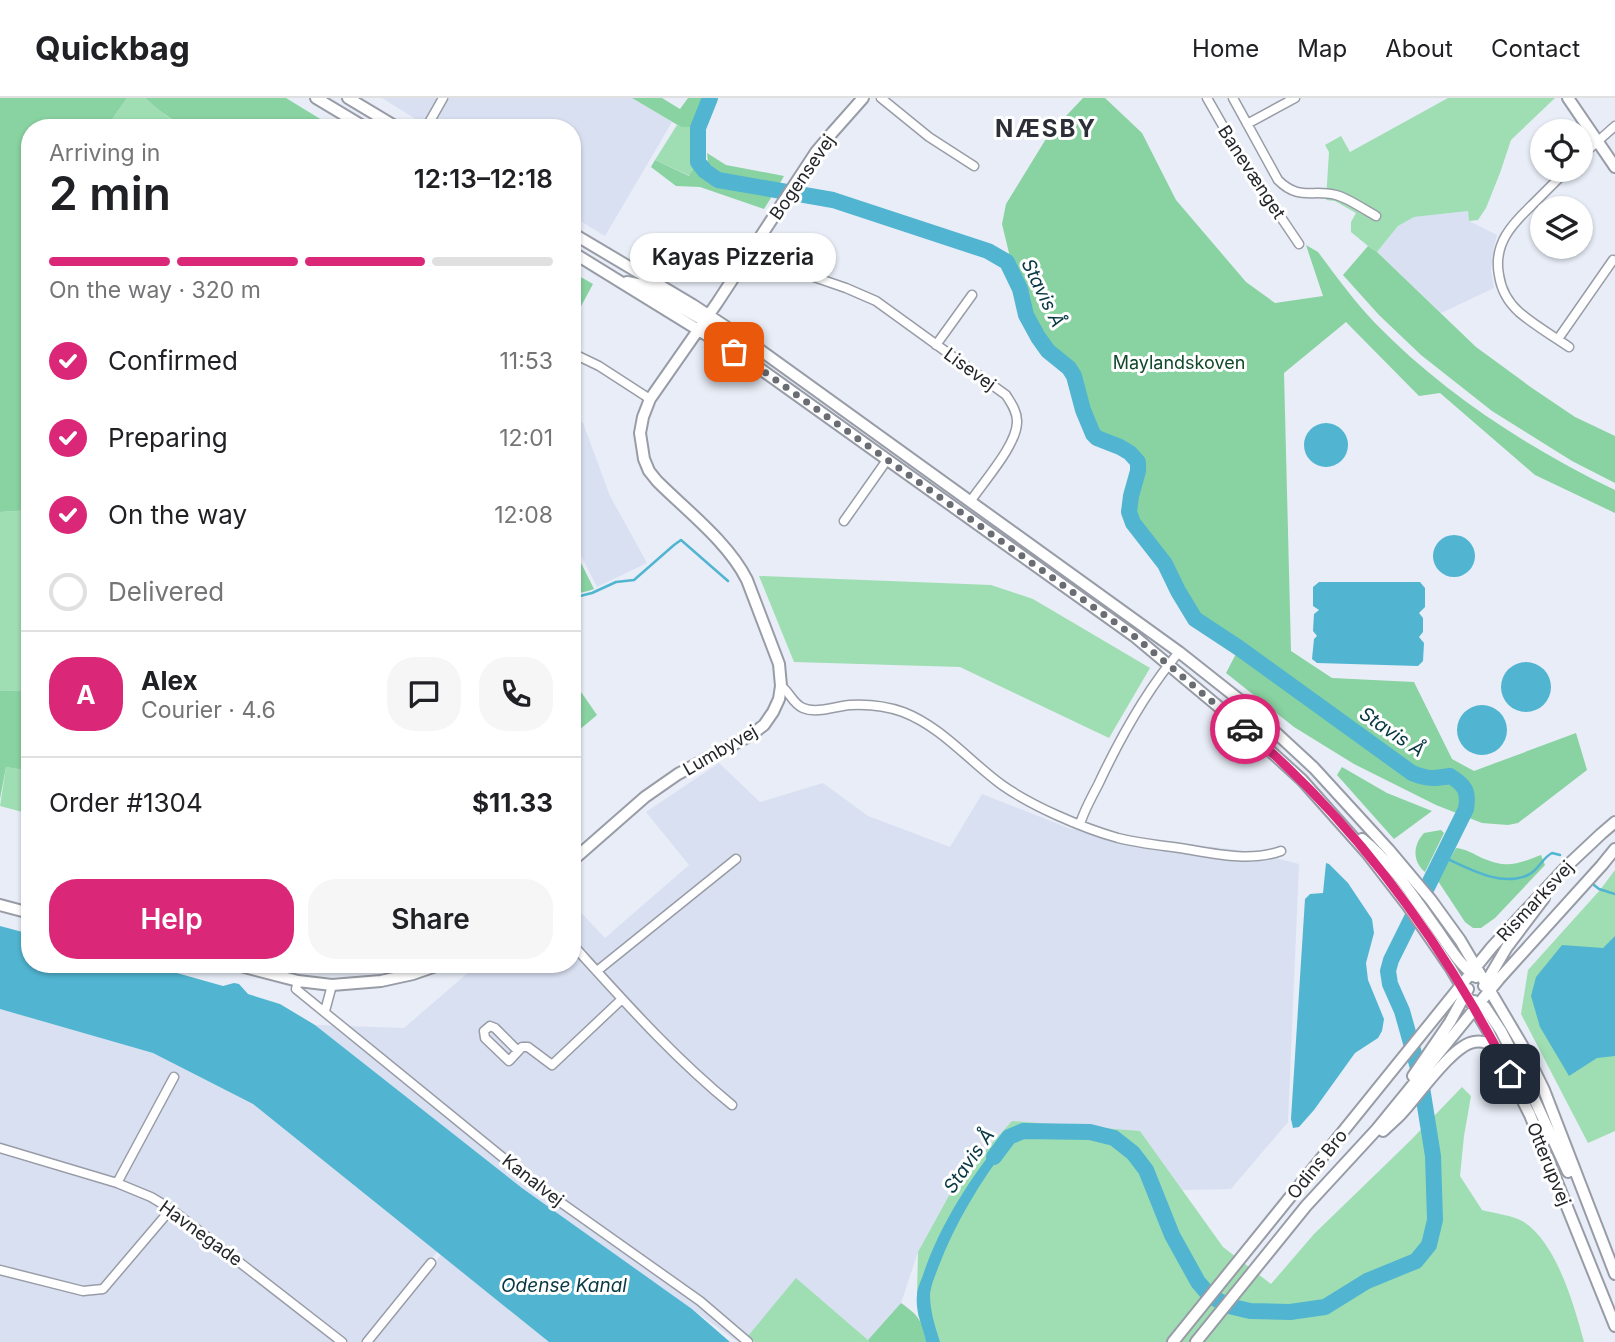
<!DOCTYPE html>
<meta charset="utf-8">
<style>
:root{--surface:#fff;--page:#f6f6f6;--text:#202124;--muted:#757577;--line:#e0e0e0;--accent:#db2777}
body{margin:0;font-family:Inter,sans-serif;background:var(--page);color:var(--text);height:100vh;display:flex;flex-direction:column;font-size:26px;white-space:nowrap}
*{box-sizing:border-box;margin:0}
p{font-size:23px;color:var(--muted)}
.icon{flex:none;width:38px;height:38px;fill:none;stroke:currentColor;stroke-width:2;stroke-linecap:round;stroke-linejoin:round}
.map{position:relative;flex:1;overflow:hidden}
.panel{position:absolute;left:21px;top:21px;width:560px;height:854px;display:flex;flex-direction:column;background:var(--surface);border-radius:28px;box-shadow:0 2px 5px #0004}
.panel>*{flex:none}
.tools{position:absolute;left:1530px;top:21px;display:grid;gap:14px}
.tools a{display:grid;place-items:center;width:63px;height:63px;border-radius:50%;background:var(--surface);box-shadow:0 2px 5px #0004;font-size:35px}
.pin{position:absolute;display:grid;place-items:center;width:60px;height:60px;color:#fff;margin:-30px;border-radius:14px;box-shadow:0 4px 10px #0006}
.courier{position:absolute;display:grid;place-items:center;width:70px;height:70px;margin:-35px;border:5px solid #db2777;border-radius:50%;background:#fff;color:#222;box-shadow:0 2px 9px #0007}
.bubble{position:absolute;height:49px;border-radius:24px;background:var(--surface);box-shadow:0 2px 5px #0004;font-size:23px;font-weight:600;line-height:49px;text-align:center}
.summary em{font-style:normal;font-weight:600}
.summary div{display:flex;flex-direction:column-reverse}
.summary{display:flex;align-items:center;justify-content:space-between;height:119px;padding:0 28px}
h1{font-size:46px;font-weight:600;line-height:52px}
.bar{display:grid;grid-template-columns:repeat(4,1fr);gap:10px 7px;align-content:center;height:84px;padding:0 28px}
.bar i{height:9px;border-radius:5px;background:var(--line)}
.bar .active{background:var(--accent)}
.bar p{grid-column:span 4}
.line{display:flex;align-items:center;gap:18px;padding:0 28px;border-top:2px solid var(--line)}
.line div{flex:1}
.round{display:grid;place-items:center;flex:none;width:74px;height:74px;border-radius:28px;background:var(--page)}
ol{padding:0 28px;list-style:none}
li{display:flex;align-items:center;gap:21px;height:77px}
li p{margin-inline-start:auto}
li .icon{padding:7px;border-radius:50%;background:var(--accent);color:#fff;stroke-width:4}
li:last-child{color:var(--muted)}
li i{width:38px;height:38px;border:4px solid var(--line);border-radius:50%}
.cta{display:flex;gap:14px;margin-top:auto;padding:14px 28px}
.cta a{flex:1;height:80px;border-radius:28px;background:var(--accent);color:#fff;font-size:28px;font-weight:600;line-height:80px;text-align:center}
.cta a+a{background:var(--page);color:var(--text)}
header{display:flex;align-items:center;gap:42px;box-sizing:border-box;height:98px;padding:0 35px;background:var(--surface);border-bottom:2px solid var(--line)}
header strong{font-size:33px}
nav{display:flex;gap:38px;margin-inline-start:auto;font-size:24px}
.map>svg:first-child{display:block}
</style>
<header>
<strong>Quickbag</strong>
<nav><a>Home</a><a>Map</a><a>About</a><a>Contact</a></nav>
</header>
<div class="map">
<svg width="1615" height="1244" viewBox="0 0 1615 1244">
<rect width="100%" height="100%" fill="#e8edf7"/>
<!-- built -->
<path fill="#d9e0f1" d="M 382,0 L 632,0 L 672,24 L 605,138 L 572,118 L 572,30 L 430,30 Z
M 1468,113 L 1469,123 L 1497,137 L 1494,148 L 1491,172 L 1494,190 L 1441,215 L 1377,154 L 1398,128 L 1414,119 Z
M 572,316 L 583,325 L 610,398 L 647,465 L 597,489 L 572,440 Z
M 719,665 L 760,704 L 823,685 L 868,718 L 950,749 L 982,696 L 1071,731 L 1253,754 L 1299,766 L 1288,1024 L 1231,1091 L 1182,1092 L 1140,1033 L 918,1154 L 901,1205 L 868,1242 L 797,1181 L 743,1244 L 738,1244 L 522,1090 L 315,927 L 404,930 L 478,866 L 572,866 L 572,805 L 605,840 L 689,767 L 646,714 Z
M 0,911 L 153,955 L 253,1006 L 437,1154 L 363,1244 L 0,1244 Z
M 441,1157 L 549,1244 L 370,1244 Z"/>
<!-- green -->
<path fill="#9fdeb3" d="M 127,0 L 145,0 L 160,13 L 184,30 L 106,30 Z
M 1448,0 L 1555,0 L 1511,42 L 1500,75 L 1486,110 L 1478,122 L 1469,123 L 1468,113 L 1414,119 L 1398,128 L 1377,154 L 1368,148 L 1351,134 L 1351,124 L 1356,115 L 1335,103 L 1326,102 L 1329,54 L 1325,47 L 1341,38 L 1350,54 Z
M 677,27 L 681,29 L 691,29 L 690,53 L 694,70 L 690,78 L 655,62 Z
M 30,412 L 30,592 L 0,593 L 0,414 Z
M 759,478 L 991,487 L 1033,501 L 1150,570 L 1109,640 L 960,569 L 794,564 Z
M 6,669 L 30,673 L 30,716 L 0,708 Z
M 1615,772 L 1615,1033 L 1588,1045 L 1521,916 L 1528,872 L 1600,792 Z
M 1462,989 L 1471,998 L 1464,1038 L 1460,1078 L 1482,1112 C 1493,1115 1515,1118 1524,1124 C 1557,1146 1574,1207 1584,1244 L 926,1244 L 924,1233 L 918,1217 L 917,1196 L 918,1154 L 956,1085 L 1012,1023 L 1140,1033 L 1223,1149 L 1271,1186 L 1314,1136 L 1411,1042 Z
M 796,1180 L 868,1242 L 869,1244 L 755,1244 L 748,1238 Z"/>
<!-- forest -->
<path fill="#89d2a1" d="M 0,0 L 127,0 L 106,30 L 30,30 L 30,121 L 24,125 L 30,135 L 30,412 L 0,414 Z
M 145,0 L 286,0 L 335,30 L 185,30 L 160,13 Z
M 632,0 L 662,0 L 680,11 L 688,0 L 705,0 L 691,29 L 681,29 Z
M 1083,0 L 1105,0 L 1142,35 L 1176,102 L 1246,184 L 1275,205 L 1323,198 L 1306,147 L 1318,154 C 1336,178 1354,203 1375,225 C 1443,295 1528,350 1615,392 L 1615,415 L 1535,377 L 1440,295 L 1419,298 L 1346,224 L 1284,275 L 1291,553 L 1332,580 L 1414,584 L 1452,661 L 1474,673 L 1576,635 L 1587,672 L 1518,725 L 1508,727 L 1482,725 L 1436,707 L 1354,666 L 1294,629 L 1226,575 L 1239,550 L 1195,521 L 1178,493 L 1165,466 L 1133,425 L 1129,414 L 1131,398 L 1138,373 L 1138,364 L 1130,355 L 1120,349 L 1097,340 L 1093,336 L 1083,312 L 1074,278 L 1069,270 L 1048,253 L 1038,239 L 1026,217 L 1020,191 L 1007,164 L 1009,155 L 1002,126 L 1006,106 L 1049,36 Z
M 707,55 L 726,67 L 784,78 L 779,87 C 764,85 721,83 711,72 C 707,67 708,61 707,55 Z
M 655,62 L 689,78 L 694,70 L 701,79 L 709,83 L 774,95 L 764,111 L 700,89 L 676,88 L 651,69 Z
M 1368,148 L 1377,154 L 1476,249 L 1532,290 L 1575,319 L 1615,338 L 1615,385 L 1572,363 L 1492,313 L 1421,257 L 1379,217 L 1343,177 Z
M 572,174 L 593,186 L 572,225 Z
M 579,461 L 594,491 C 587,494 579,494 572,498 L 572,481 L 575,480 Z
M 572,581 L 597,617 L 572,638 Z
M 30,592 L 30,673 L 6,669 L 0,701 L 0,593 Z
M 1342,669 L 1387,695 L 1432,713 L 1394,741 L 1337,677 Z
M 1441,732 L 1444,735 L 1425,774 C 1412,763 1413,747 1424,735 Z
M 1456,750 C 1466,751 1474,756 1482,760 C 1508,771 1517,766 1541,757 L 1545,767 L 1495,820 L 1481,830 L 1473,830 L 1465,824 L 1438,783 Z
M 901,1205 C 919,1218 922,1222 926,1244 L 869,1244 L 868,1242 Z"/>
<!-- water -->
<path fill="#51b5d1" d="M1304 347a22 22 0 1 1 44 0a22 22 0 1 1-44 0Z
M1433 458a21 21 0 1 1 42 0a21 21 0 1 1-42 0Z
M 1319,484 L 1420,484 L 1425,490 L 1425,509 L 1419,515 L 1423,520 L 1423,534 L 1419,539 L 1424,545 L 1423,563 L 1418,568 L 1317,565 L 1312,561 L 1314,541 L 1317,538 L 1313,533 L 1314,516 L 1319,512 L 1313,508 L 1313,489 Z
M1501 589a25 25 0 1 1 50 0a25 25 0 1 1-50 0Z
M1457 632a25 25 0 1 1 50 0a25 25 0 1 1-50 0Z
M 1326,765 L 1329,766 L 1348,785 L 1372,821 L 1374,835 L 1366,865 L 1368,882 L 1384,921 L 1382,933 L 1378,940 L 1355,955 L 1314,1012 L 1299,1029 L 1293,1030 L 1291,1021 L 1305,801 L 1310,796 L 1323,795 Z
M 0,828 L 30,836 L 30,866 L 145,866 L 223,888 L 234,885 L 239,886 L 248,896 L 280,906 L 315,927 L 522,1090 L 692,1211 L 730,1244 L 549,1244 L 253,1006 L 153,955 L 0,911 Z
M 1615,838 L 1615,958 L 1597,960 L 1569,978 L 1540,929 L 1531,898 L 1536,879 L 1562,847 L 1603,850 Z
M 1004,1038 L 1009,1046 C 980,1084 955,1125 938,1170 C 935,1178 931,1187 930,1196 C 930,1213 935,1228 940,1244 L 926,1244 C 923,1228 915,1214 917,1197 C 917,1190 921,1183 923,1177 C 940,1126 971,1079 1004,1038 Z"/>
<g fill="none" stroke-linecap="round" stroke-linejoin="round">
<!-- stream -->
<path stroke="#51b5d1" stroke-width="2.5" d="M 572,500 L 592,495 L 616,484 L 634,482 L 674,447 L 681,442 L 728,483
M 572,592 L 579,607 L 576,618 L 572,622
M 1441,758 C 1466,769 1500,790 1528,777 C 1539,772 1542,760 1552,755 L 1560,757
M 1594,787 L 1599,791 L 1615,796"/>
<!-- river -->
<path stroke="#51b5d1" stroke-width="16" d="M 710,0 L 698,30 L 698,64 L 705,73 L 718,82 L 833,102 L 988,153 L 1007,164 L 1020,191 L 1026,217 L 1038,239 L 1048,253 L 1069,270 L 1074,278 L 1083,312 L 1093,336 L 1097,340 L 1120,349 L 1130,355 L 1138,364 L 1138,373 L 1131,398 L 1129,414 L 1133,425 L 1165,466 L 1178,493 L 1195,521 L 1239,550 L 1412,675 C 1427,681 1433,681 1450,678 C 1465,687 1469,693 1466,711 L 1391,862 L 1388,873 L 1390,886 L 1402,913 L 1420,977 L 1433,1058 L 1435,1122 L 1429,1147 L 1416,1163 L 1367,1183 L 1325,1209 L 1290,1214 L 1250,1213 L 1229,1208 L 1210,1198 L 1198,1184 L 1172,1137 L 1146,1072 L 1133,1055 L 1114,1040 L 1090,1034 L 1023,1033 L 1009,1039 L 994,1059"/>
<!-- street casing -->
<g stroke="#989ca6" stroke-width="11">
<path id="street" d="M 881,0 L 929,39 L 974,68
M 1207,0 L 1243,63 L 1299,146
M 1233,0 L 1278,82 C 1299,103 1312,91 1336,97 C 1348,100 1365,112 1376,118
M 1247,26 L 1295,0
M 426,30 L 443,0
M 1580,59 L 1615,28
M 1567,72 C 1556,83 1544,95 1532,107 C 1512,126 1493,146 1499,177 C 1501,191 1508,204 1519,214 C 1534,227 1553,238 1569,249
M 750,157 L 846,190 L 876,203 L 1006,297 C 1011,305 1017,313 1017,323 C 1018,346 983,384 970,404
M 1558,241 L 1613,162
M 936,247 L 972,197
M 572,255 L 599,268 L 650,301
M 844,423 L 887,362
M 781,588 C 790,594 792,605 803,610 C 817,616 836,608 850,607 C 868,606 886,608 903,614 C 942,629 969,663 1002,687 C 1032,708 1082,730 1118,740 C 1142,746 1168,748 1192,752 C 1221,757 1253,763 1281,753
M 1080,726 C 1084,713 1091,700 1098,687 C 1120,640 1146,593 1179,554
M 572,846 C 623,902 673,959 732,1007
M 597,873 L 736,761
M 298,883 L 296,891 L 539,1089 L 700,1203 L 748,1244
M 325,913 L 332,887
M 518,953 L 495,930 L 490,928 L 484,933 L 485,940 L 509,963 L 522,949 L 528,949 L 552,967 L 622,901
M 0,1050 L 117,1085 L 151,1099 L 171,1111 L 342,1244
M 117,1085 L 174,979
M 0,1172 L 83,1193 L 103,1191 L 171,1111
M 367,1244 L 431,1165"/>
</g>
<!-- secondary casing -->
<g stroke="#989ca6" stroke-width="14">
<path id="secondary" d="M 316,0 L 366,30
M 348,0 L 398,30
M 1568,0 L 1615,69
M 572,135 L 693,207 L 749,244 L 1179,554 L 1246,607 L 1314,670 L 1389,752 L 1431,802 L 1460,842 L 1522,947 L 1544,992 L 1615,1176
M 572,154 L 752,265 L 1134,538 L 1256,640 L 1302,682 L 1367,755 L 1408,808 L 1450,869 L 1488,933 L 1530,1017 L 1615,1228
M 627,184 L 642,187 L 699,220 L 709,217
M 698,232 L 710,228 L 739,245
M 1362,741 C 1393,766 1415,801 1438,833 C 1449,849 1460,867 1476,879
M 572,763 L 645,699 L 678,676 L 751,637 L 764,627 L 773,614 L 779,601 L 781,588 L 779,566 L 747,482 C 728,444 687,413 657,383 L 649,373 L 644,361 L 640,335 L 643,319 L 650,301 L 717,205 L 816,54 L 832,35 L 863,0
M 0,807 L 30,815
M 233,866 L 298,883 L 332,887 L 381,883 L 413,876 L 442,866
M 1484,888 L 1507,849 L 1544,800
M 1474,903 L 1485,909 L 1501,933 L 1517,964 L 1568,1074
M 1413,978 L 1450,924 L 1468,891
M 1383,1033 C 1388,1028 1394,1023 1399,1018 C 1416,1001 1452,947 1474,944 C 1482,942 1489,945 1496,949
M 1173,1244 L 1492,849 L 1568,767 L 1601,736 L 1615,724
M 1196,1244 L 1306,1108 L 1377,1031 L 1499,881 L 1602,767 L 1615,751"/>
</g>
<!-- street -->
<use href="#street" stroke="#fff" stroke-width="8"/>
<!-- secondary -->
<use href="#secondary" stroke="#fff" stroke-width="10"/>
</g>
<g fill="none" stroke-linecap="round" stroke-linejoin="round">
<!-- done -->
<path stroke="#696c72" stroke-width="7" stroke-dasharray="0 12.6" d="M 734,254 L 752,265 L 1134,538 L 1245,631"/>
<!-- route -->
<path stroke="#db2777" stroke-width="9" d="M 1245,631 C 1337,709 1413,805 1474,910 C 1486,932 1499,953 1510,976"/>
</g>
<g text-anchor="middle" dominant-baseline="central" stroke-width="6" stroke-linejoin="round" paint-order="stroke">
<!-- street labels -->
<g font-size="18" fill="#25262a" stroke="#fff">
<text transform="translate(1252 74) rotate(57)">Banevænget</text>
<text transform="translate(802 79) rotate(-55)">Bogensevej</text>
<text transform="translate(970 271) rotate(36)">Lisevej</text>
<text transform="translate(720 652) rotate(-30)">Lumbyvej</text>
<text transform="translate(1535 803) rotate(-47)">Rismarksvej</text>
<text transform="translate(1317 1066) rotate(-51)">Odins Bro</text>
<text transform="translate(1549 1066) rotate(68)">Otterupvej</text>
<text transform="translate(533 1082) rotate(38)">Kanalvej</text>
<text transform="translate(201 1135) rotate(36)">Havnegade</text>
</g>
<!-- park labels -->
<g font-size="18" fill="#104829" stroke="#fff">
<text x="1179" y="264">Maylandskoven</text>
</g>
<!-- water labels -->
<g font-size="19" font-style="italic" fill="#083844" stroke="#fff">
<text transform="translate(1043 195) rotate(64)">Stavis Å</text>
<text transform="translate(1392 634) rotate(34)">Stavis Å</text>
<text transform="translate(969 1063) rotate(-55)">Stavis Å</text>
<text x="564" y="1187">Odense Kanal</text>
</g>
<!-- district labels -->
<g font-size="24" font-weight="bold" letter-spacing="2" fill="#2c2f37" stroke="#fff">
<text x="1046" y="30">NÆSBY</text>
</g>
</g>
</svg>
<div class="tools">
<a><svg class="icon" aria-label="locate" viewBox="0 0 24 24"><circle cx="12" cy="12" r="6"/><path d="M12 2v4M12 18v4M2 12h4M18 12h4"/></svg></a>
<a><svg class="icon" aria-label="layers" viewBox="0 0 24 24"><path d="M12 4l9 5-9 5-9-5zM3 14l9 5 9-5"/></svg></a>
</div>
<div class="pin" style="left:734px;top:254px;background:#ea580c"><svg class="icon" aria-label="bag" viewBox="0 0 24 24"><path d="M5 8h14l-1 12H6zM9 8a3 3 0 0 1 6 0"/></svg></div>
<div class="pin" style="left:1510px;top:976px;background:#1f2937"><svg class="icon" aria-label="home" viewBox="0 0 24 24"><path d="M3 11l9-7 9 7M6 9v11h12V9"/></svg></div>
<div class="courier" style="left:1245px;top:631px"><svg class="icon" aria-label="car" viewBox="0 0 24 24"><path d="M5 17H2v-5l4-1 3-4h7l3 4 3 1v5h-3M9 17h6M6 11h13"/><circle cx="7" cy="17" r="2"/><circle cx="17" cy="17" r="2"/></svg></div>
<div class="bubble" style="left:630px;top:135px;width:206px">Kayas Pizzeria</div>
<section class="panel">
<div class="summary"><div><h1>2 min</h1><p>Arriving in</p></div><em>12:13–12:18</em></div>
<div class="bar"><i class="active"></i><i class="active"></i><i class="active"></i><i></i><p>On the way · 320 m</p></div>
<ol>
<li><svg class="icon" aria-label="check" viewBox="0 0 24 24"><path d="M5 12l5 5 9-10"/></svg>Confirmed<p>11:53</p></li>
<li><svg class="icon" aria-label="check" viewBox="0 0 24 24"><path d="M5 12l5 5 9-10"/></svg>Preparing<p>12:01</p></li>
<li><svg class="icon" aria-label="check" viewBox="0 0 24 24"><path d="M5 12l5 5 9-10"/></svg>On the way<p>12:08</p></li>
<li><i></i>Delivered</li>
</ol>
<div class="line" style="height:126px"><b class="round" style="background:var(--accent);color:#fff">A</b><div><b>Alex</b><p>Courier · 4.6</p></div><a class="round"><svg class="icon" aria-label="chat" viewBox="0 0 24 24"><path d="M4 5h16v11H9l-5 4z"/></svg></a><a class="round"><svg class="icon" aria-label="phone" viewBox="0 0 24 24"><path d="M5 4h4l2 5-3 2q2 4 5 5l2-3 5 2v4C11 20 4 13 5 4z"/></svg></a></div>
<div class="line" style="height:91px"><div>Order #1304</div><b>$11.33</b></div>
<div class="cta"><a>Help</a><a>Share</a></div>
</section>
</div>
